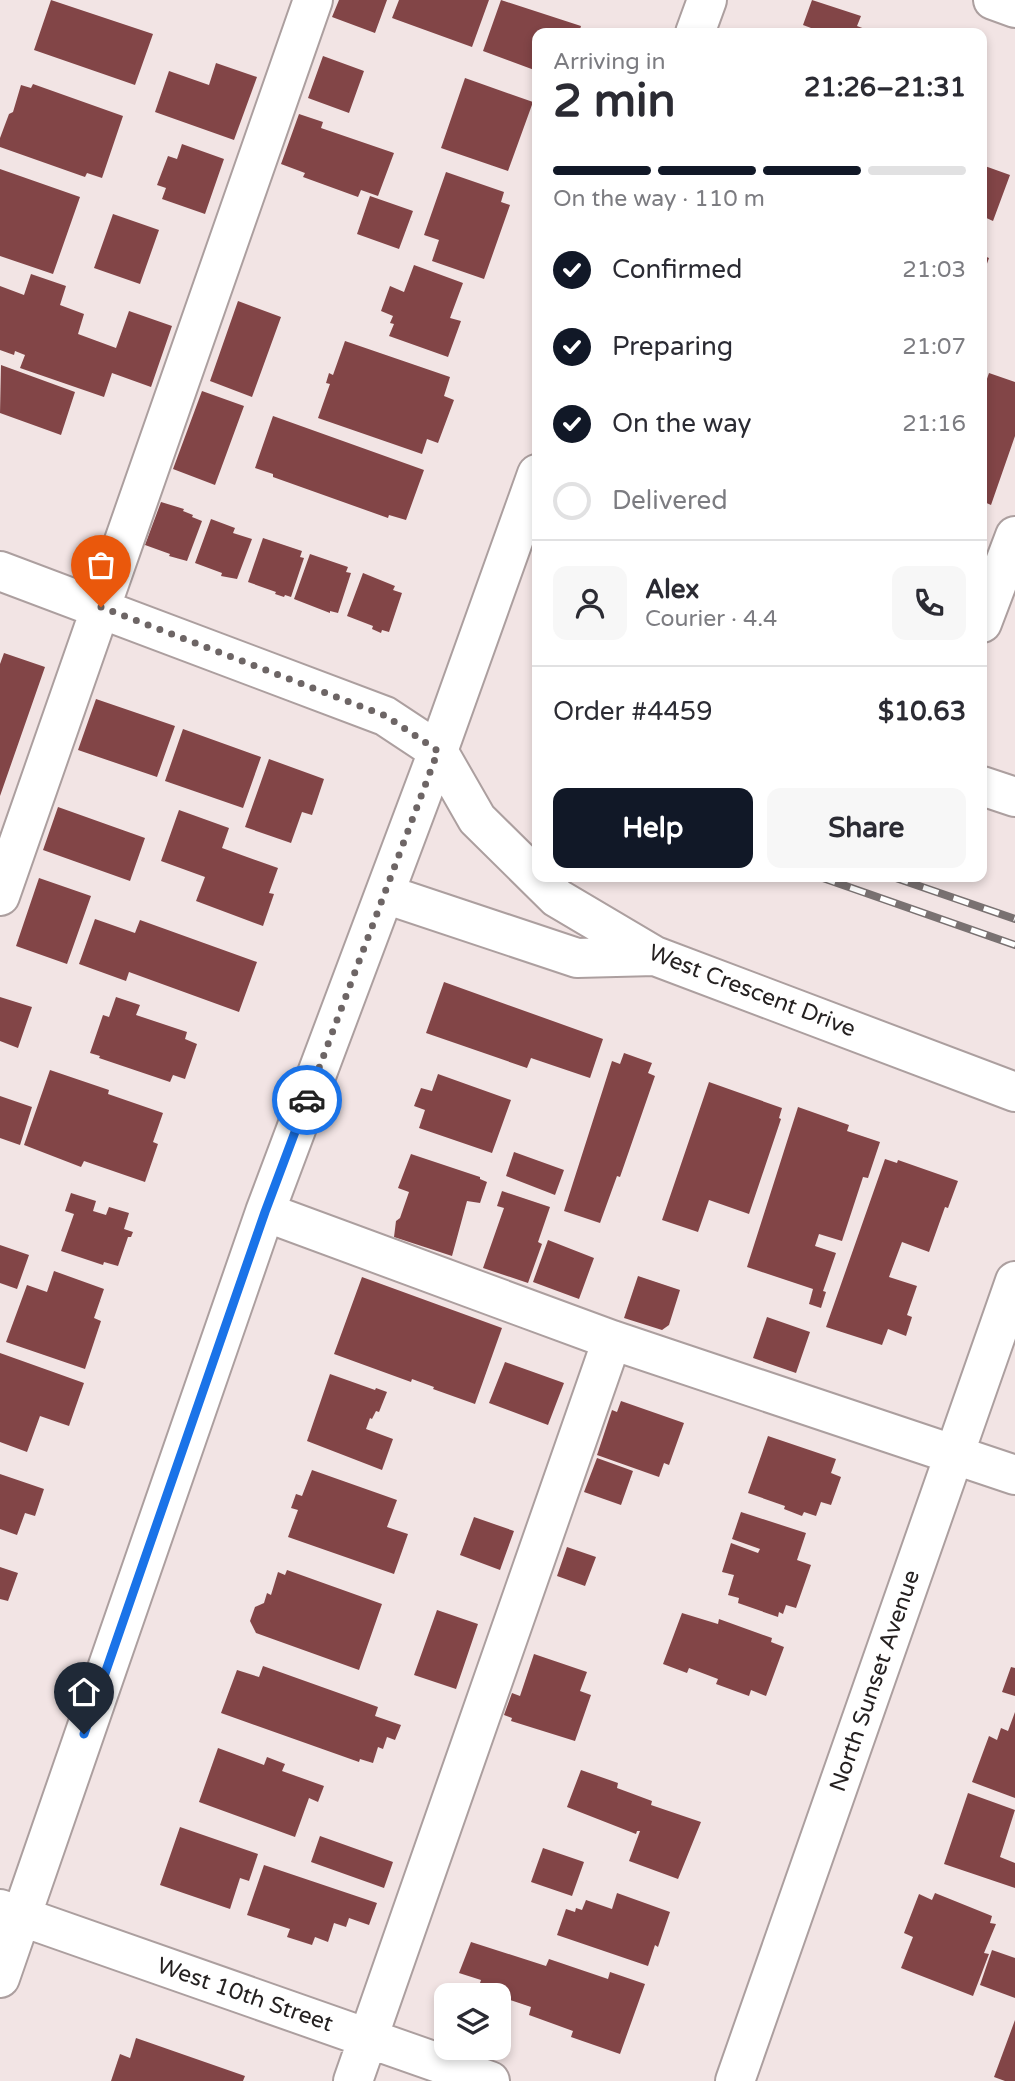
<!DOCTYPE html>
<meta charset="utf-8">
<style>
:root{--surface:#fff;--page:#f7f7f7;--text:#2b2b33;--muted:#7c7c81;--line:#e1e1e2;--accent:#111827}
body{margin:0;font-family:"Varela Round",sans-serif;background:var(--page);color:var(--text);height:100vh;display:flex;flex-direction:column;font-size:26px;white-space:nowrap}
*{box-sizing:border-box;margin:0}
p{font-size:23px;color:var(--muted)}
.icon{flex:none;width:38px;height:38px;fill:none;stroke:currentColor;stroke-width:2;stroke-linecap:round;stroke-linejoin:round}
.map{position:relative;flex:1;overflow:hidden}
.sheet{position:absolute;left:532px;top:28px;width:455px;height:854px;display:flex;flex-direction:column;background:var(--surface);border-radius:14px;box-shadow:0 4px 10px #0003}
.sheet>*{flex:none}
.tools{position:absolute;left:434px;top:1983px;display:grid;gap:14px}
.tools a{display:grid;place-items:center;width:77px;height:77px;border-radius:14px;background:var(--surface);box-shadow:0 4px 10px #0003;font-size:35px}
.pin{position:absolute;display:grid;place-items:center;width:60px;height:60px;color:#fff;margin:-72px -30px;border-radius:50% 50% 50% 0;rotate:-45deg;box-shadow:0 0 7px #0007}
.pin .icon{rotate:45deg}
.courier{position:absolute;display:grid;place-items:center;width:70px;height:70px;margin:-35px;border:5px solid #1a73e8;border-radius:50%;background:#fff;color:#222;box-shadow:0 2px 9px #0007}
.headline em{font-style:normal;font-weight:800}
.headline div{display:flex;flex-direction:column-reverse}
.headline{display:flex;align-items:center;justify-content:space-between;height:119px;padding:0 21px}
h1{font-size:46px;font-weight:800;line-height:52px}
.bar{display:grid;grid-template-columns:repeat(4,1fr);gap:10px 7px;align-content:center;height:84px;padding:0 21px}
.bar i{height:9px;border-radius:5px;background:var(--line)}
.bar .active{background:var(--accent)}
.bar p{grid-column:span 4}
.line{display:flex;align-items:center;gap:18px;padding:0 21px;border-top:2px solid var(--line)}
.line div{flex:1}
.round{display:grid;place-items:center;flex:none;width:74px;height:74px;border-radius:14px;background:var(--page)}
ol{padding:0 21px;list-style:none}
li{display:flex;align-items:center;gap:21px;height:77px}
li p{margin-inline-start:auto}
li .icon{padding:7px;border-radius:50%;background:var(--accent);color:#fff;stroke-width:4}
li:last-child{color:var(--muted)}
li i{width:38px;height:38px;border:4px solid var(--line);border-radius:50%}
.button{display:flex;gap:14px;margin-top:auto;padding:14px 21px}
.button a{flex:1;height:80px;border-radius:14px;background:var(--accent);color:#fff;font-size:28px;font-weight:800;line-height:80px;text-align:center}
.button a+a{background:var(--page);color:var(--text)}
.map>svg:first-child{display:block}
</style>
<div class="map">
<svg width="1015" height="2081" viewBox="0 0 1015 2081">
<rect width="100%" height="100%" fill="#f2e4e4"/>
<!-- building -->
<path fill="#824547" d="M 51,0 L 153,34 L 135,85 L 34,50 Z
M 339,0 L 387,0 L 375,33 L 332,17 Z
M 399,0 L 489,0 L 472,47 L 392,18 Z
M 501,0 L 581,26 L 579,33 L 537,33 L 537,71 L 483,51 Z
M 812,0 L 861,16 L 857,26 L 865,29 L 863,33 L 809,33 L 811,28 L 803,25 Z
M 323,56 L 364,71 L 349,113 L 308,98 Z
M 216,63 L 257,77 L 234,140 L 155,112 L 169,71 L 209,85 Z
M 465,78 L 533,102 L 508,171 L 441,148 Z
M 33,84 L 123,116 L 102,178 L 87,173 L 85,177 L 0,147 L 0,138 L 9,114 L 13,112 L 21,85 L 31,88 Z
M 299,114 L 323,122 L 321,128 L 394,153 L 378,196 L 361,190 L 358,197 L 303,177 L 305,173 L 281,164 Z
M 182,144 L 224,159 L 205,214 L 162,199 L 166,188 L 157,185 L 168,156 L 177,159 Z
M 982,165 L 1010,175 L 993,221 L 982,216 Z
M 0,169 L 80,197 L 53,274 L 0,256 Z
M 446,172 L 504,192 L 501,202 L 510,205 L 484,279 L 432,261 L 439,240 L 424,235 Z
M 370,196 L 413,211 L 399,249 L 357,234 Z
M 113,214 L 159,230 L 140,284 L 94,268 Z
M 982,255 L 989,258 L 982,278 Z
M 414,265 L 463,283 L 450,318 L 461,321 L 448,357 L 389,336 L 394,324 L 390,323 L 393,316 L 381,311 L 390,286 L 404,292 Z
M 31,274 L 66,286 L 60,305 L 84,314 L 78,334 L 116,348 L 129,311 L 172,326 L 151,387 L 112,373 L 104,397 L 20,368 L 25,355 L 15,351 L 14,355 L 0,350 L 0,286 L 24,295 Z
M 238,301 L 281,317 L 252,397 L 210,381 Z
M 345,341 L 450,377 L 444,396 L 454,400 L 438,443 L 427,439 L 422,454 L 318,418 L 330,384 L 326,383 L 329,373 L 333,375 Z
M 1,365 L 75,392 L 61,435 L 0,413 Z
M 989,373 L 1015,382 L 1015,436 L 991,505 L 982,501 L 982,393 Z
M 202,391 L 244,406 L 215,485 L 173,469 Z
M 273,416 L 424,470 L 406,520 L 389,515 L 388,518 L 273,477 L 273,474 L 255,468 Z
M 161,502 L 184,509 L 183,511 L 193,515 L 192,517 L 202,521 L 187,561 L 169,556 L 170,554 L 145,545 Z
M 211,519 L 235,528 L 233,533 L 252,539 L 237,579 L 221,576 L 222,573 L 195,563 Z
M 263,538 L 302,551 L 300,557 L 304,558 L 291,597 L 285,595 L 284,597 L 275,594 L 276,592 L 248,582 Z
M 310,554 L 348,567 L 346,572 L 351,573 L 338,613 L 330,611 L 330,613 L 294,599 Z
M 363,573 L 395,586 L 393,590 L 402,593 L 389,632 L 382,630 L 381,633 L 372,629 L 373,626 L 347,616 Z
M 4,653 L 45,667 L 0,796 L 0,664 Z
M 96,699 L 175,726 L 157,777 L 78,750 Z
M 183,729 L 261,757 L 243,808 L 165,781 Z
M 269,759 L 324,779 L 312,815 L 302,812 L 291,843 L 245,827 Z
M 58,807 L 145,838 L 130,881 L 43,850 Z
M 179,810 L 229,828 L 222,848 L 278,868 L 269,893 L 274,894 L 263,926 L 196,901 L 205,877 L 161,861 Z
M 39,878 L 91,896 L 67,964 L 16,946 Z
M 95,919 L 135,933 L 140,920 L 257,962 L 239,1012 L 129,972 L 126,981 L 79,964 Z
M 444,982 L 603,1039 L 590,1078 L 531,1058 L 527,1068 L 426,1033 Z
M 0,997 L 32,1007 L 18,1048 L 0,1041 Z
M 116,997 L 140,1005 L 136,1015 L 187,1032 L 185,1039 L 197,1044 L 185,1079 L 173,1075 L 170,1082 L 99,1058 L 100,1056 L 90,1053 L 103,1015 L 109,1017 Z
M 624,1053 L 652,1063 L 648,1073 L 655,1076 L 620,1177 L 617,1176 L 600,1223 L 564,1211 L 612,1061 L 620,1064 Z
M 50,1070 L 109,1090 L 108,1094 L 163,1113 L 153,1142 L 158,1144 L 145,1182 L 84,1161 L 81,1167 L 24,1145 Z
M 438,1074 L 511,1100 L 492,1153 L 419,1128 L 425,1110 L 414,1106 L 421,1088 L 432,1091 Z
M 709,1082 L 782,1108 L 779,1118 L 781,1119 L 749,1214 L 709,1200 L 698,1232 L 662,1220 Z
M 0,1096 L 32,1107 L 20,1145 L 0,1138 Z
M 798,1107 L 849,1125 L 847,1131 L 880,1142 L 868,1178 L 863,1177 L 842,1241 L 819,1234 L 815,1246 L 836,1253 L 823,1291 L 826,1292 L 821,1308 L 809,1304 L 813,1289 L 747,1267 Z
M 514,1152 L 564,1170 L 555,1195 L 506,1176 Z
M 411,1154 L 480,1177 L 480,1179 L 487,1182 L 480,1203 L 467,1201 L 452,1256 L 394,1237 L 396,1221 L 400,1218 L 409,1192 L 398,1188 Z
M 885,1159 L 897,1163 L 898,1160 L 958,1181 L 948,1208 L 945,1207 L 929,1252 L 902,1242 L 889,1277 L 917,1286 L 907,1315 L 912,1317 L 906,1336 L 888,1329 L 882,1345 L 826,1327 Z
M 502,1191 L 550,1207 L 538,1242 L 542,1244 L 528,1283 L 483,1268 L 504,1208 L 497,1206 Z
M 71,1193 L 96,1201 L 93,1211 L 106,1215 L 109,1207 L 129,1213 L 124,1229 L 133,1232 L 131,1237 L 128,1237 L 118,1266 L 104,1262 L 103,1265 L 61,1251 L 74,1214 L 65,1211 Z
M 548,1240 L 594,1258 L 579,1299 L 533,1282 Z
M 0,1245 L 29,1255 L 17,1289 L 0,1283 Z
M 54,1271 L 104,1289 L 94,1318 L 101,1321 L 85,1369 L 6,1342 L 27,1285 L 47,1292 Z
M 638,1276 L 680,1290 L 669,1325 L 662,1330 L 624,1318 Z
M 362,1277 L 502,1328 L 475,1404 L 433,1389 L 434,1387 L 412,1379 L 411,1382 L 334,1354 Z
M 767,1317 L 810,1332 L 796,1373 L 753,1358 Z
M 0,1353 L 84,1383 L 69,1426 L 40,1416 L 27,1452 L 0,1442 Z
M 505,1362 L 564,1383 L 548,1425 L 489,1403 Z
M 330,1374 L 375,1390 L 376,1388 L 387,1392 L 379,1412 L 376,1411 L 372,1419 L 370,1418 L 366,1429 L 393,1439 L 382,1470 L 307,1441 Z
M 621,1401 L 684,1423 L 669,1465 L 664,1463 L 659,1477 L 597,1455 L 612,1410 L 617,1412 Z
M 768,1436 L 836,1459 L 831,1473 L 841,1477 L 831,1505 L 821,1502 L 816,1516 L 804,1512 L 802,1516 L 784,1509 L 785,1506 L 748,1493 Z
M 597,1458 L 633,1471 L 621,1505 L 584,1492 Z
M 312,1470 L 397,1500 L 387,1527 L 408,1534 L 394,1574 L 288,1537 L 298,1510 L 291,1508 L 296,1494 L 302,1496 Z
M 0,1474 L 44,1489 L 35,1516 L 25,1513 L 17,1535 L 0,1529 Z
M 741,1512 L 806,1533 L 797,1560 L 811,1565 L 796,1608 L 786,1605 L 783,1614 L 779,1612 L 778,1617 L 738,1603 L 739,1598 L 728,1595 L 734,1575 L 722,1572 L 731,1543 L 758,1553 L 760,1549 L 732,1539 Z
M 474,1517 L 514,1531 L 500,1570 L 460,1555 Z
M 567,1547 L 596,1557 L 585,1586 L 557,1576 Z
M 0,1567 L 18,1573 L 8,1601 L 0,1599 Z
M 287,1570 L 382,1604 L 359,1670 L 256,1633 L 250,1621 L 255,1607 L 264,1603 L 267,1593 L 271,1595 L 278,1572 L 285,1575 Z
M 437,1610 L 478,1624 L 456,1689 L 414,1675 Z
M 682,1613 L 718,1624 L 719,1619 L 772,1638 L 771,1642 L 784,1647 L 766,1696 L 751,1690 L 749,1696 L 716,1684 L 718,1679 L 689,1668 L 687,1673 L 663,1664 Z
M 534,1654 L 587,1672 L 580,1691 L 591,1695 L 575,1741 L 511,1721 L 512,1718 L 504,1715 L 512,1693 L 520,1696 Z
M 263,1666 L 378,1707 L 375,1716 L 401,1725 L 395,1740 L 387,1737 L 383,1749 L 378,1747 L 373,1763 L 360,1759 L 359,1762 L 221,1713 L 237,1670 L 259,1677 Z
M 1011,1667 L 1015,1668 L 1015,1696 L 1002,1692 Z
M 1015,1712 L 1015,1798 L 972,1782 L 989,1736 L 997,1740 L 1001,1728 L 1008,1731 Z
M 218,1748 L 264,1765 L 267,1757 L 285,1764 L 282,1771 L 324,1786 L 318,1802 L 309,1798 L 295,1837 L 199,1802 Z
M 581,1770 L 618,1783 L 617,1788 L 652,1801 L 651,1805 L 701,1822 L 678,1879 L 629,1861 L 640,1831 L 637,1831 L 636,1834 L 567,1807 Z
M 968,1793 L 1015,1810 L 1000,1857 L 1015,1863 L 1015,1888 L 944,1864 Z
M 180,1827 L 258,1854 L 249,1881 L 240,1878 L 230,1909 L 160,1885 Z
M 320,1836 L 393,1862 L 384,1888 L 311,1862 Z
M 543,1848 L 584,1862 L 572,1896 L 531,1882 Z
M 264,1865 L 377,1903 L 369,1925 L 349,1918 L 346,1927 L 334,1923 L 328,1942 L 315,1937 L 312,1945 L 287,1937 L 290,1929 L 247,1915 Z
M 617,1893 L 670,1912 L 658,1947 L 655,1945 L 648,1966 L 557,1935 L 566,1909 L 575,1912 L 576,1908 L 582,1910 L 586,1900 L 612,1909 Z
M 935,1893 L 992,1916 L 990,1923 L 996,1924 L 984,1953 L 989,1954 L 973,1996 L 901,1968 L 913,1937 L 904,1933 L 919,1894 L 932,1900 Z
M 471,1942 L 546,1966 L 549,1959 L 608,1979 L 610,1972 L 645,1984 L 620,2054 L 571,2037 L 573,2031 L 529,2015 L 531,2007 L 478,1989 L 481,1980 L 459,1973 Z
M 992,1950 L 1015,1958 L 1015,1998 L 980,1985 Z
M 1015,2020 L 1015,2081 L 1005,2081 L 994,2077 Z
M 136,2038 L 245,2076 L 243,2081 L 111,2081 L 120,2054 L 130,2058 Z"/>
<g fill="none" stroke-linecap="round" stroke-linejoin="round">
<!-- minor casing -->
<g stroke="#ac9f9f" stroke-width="42">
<path id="minor" d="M 993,0 L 1015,8
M 695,33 L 707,0
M 0,571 L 385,716 L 438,751 L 477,819 L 557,898 L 655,956 L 1015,1092
M 982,623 L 1015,536
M 982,786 L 1015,797
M 385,894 L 577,958 L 655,956
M 0,896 L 313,0
M 265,1212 L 612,1340 L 1015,1475
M 0,1909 L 490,2081
M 0,1978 L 265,1212 L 438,751 L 537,474
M 353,2081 L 612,1340
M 735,2081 L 1015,1281"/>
</g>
<!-- minor -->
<use href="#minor" stroke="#fff" stroke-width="38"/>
<!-- rail casing -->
<g stroke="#797171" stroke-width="8">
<path id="rail" d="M 820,877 L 1015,945
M 893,877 L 1015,919"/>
</g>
<!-- rail -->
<use href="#rail" stroke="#fff" stroke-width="5" stroke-dasharray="16" stroke-linecap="butt"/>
</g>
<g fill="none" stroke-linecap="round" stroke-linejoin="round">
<!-- done -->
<path stroke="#6d6565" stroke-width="7" stroke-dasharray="0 12.6" d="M 101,607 L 386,716 L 438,751 L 307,1100"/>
<!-- route -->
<path stroke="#1a73e8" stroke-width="9" d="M 84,1734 L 265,1212 L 307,1100"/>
</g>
<g text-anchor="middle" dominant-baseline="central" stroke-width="7" stroke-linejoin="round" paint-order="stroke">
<!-- street labels -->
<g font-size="23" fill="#252121" stroke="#fff">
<text transform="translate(752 991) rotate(21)">West Crescent Drive</text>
<text transform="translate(875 1681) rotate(-71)">North Sunset Avenue</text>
<text transform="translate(245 1995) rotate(19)">West 10th Street</text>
</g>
</g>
</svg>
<div class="tools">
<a><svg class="icon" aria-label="layers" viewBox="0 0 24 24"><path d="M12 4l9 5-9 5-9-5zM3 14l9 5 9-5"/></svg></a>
</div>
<div class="pin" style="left:101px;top:607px;background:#ea580c"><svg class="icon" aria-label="bag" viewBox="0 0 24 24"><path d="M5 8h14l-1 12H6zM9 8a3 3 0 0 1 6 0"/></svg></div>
<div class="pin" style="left:84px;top:1734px;background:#1f2937"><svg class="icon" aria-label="home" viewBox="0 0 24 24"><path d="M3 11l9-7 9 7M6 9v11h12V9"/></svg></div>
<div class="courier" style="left:307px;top:1100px"><svg class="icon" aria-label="car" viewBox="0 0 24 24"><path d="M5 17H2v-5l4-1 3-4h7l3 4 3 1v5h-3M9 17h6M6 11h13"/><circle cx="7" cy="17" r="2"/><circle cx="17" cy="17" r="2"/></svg></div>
<section class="sheet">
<div class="headline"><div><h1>2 min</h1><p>Arriving in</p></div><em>21:26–21:31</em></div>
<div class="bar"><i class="active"></i><i class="active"></i><i class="active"></i><i></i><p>On the way · 110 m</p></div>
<ol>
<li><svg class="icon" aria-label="check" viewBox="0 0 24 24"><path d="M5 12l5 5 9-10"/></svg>Confirmed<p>21:03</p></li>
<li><svg class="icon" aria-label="check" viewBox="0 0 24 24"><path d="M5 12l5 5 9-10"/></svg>Preparing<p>21:07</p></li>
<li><svg class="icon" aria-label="check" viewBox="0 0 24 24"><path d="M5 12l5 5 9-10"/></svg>On the way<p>21:16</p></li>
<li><i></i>Delivered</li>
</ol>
<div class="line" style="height:126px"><a class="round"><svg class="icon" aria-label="person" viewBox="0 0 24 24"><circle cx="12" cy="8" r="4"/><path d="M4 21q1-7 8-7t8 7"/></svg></a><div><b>Alex</b><p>Courier · 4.4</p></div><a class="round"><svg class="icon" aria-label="phone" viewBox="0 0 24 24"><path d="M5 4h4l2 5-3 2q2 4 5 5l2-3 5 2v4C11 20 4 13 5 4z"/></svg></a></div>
<div class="line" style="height:91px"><div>Order #4459</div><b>$10.63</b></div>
<div class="button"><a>Help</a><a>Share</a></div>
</section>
</div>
